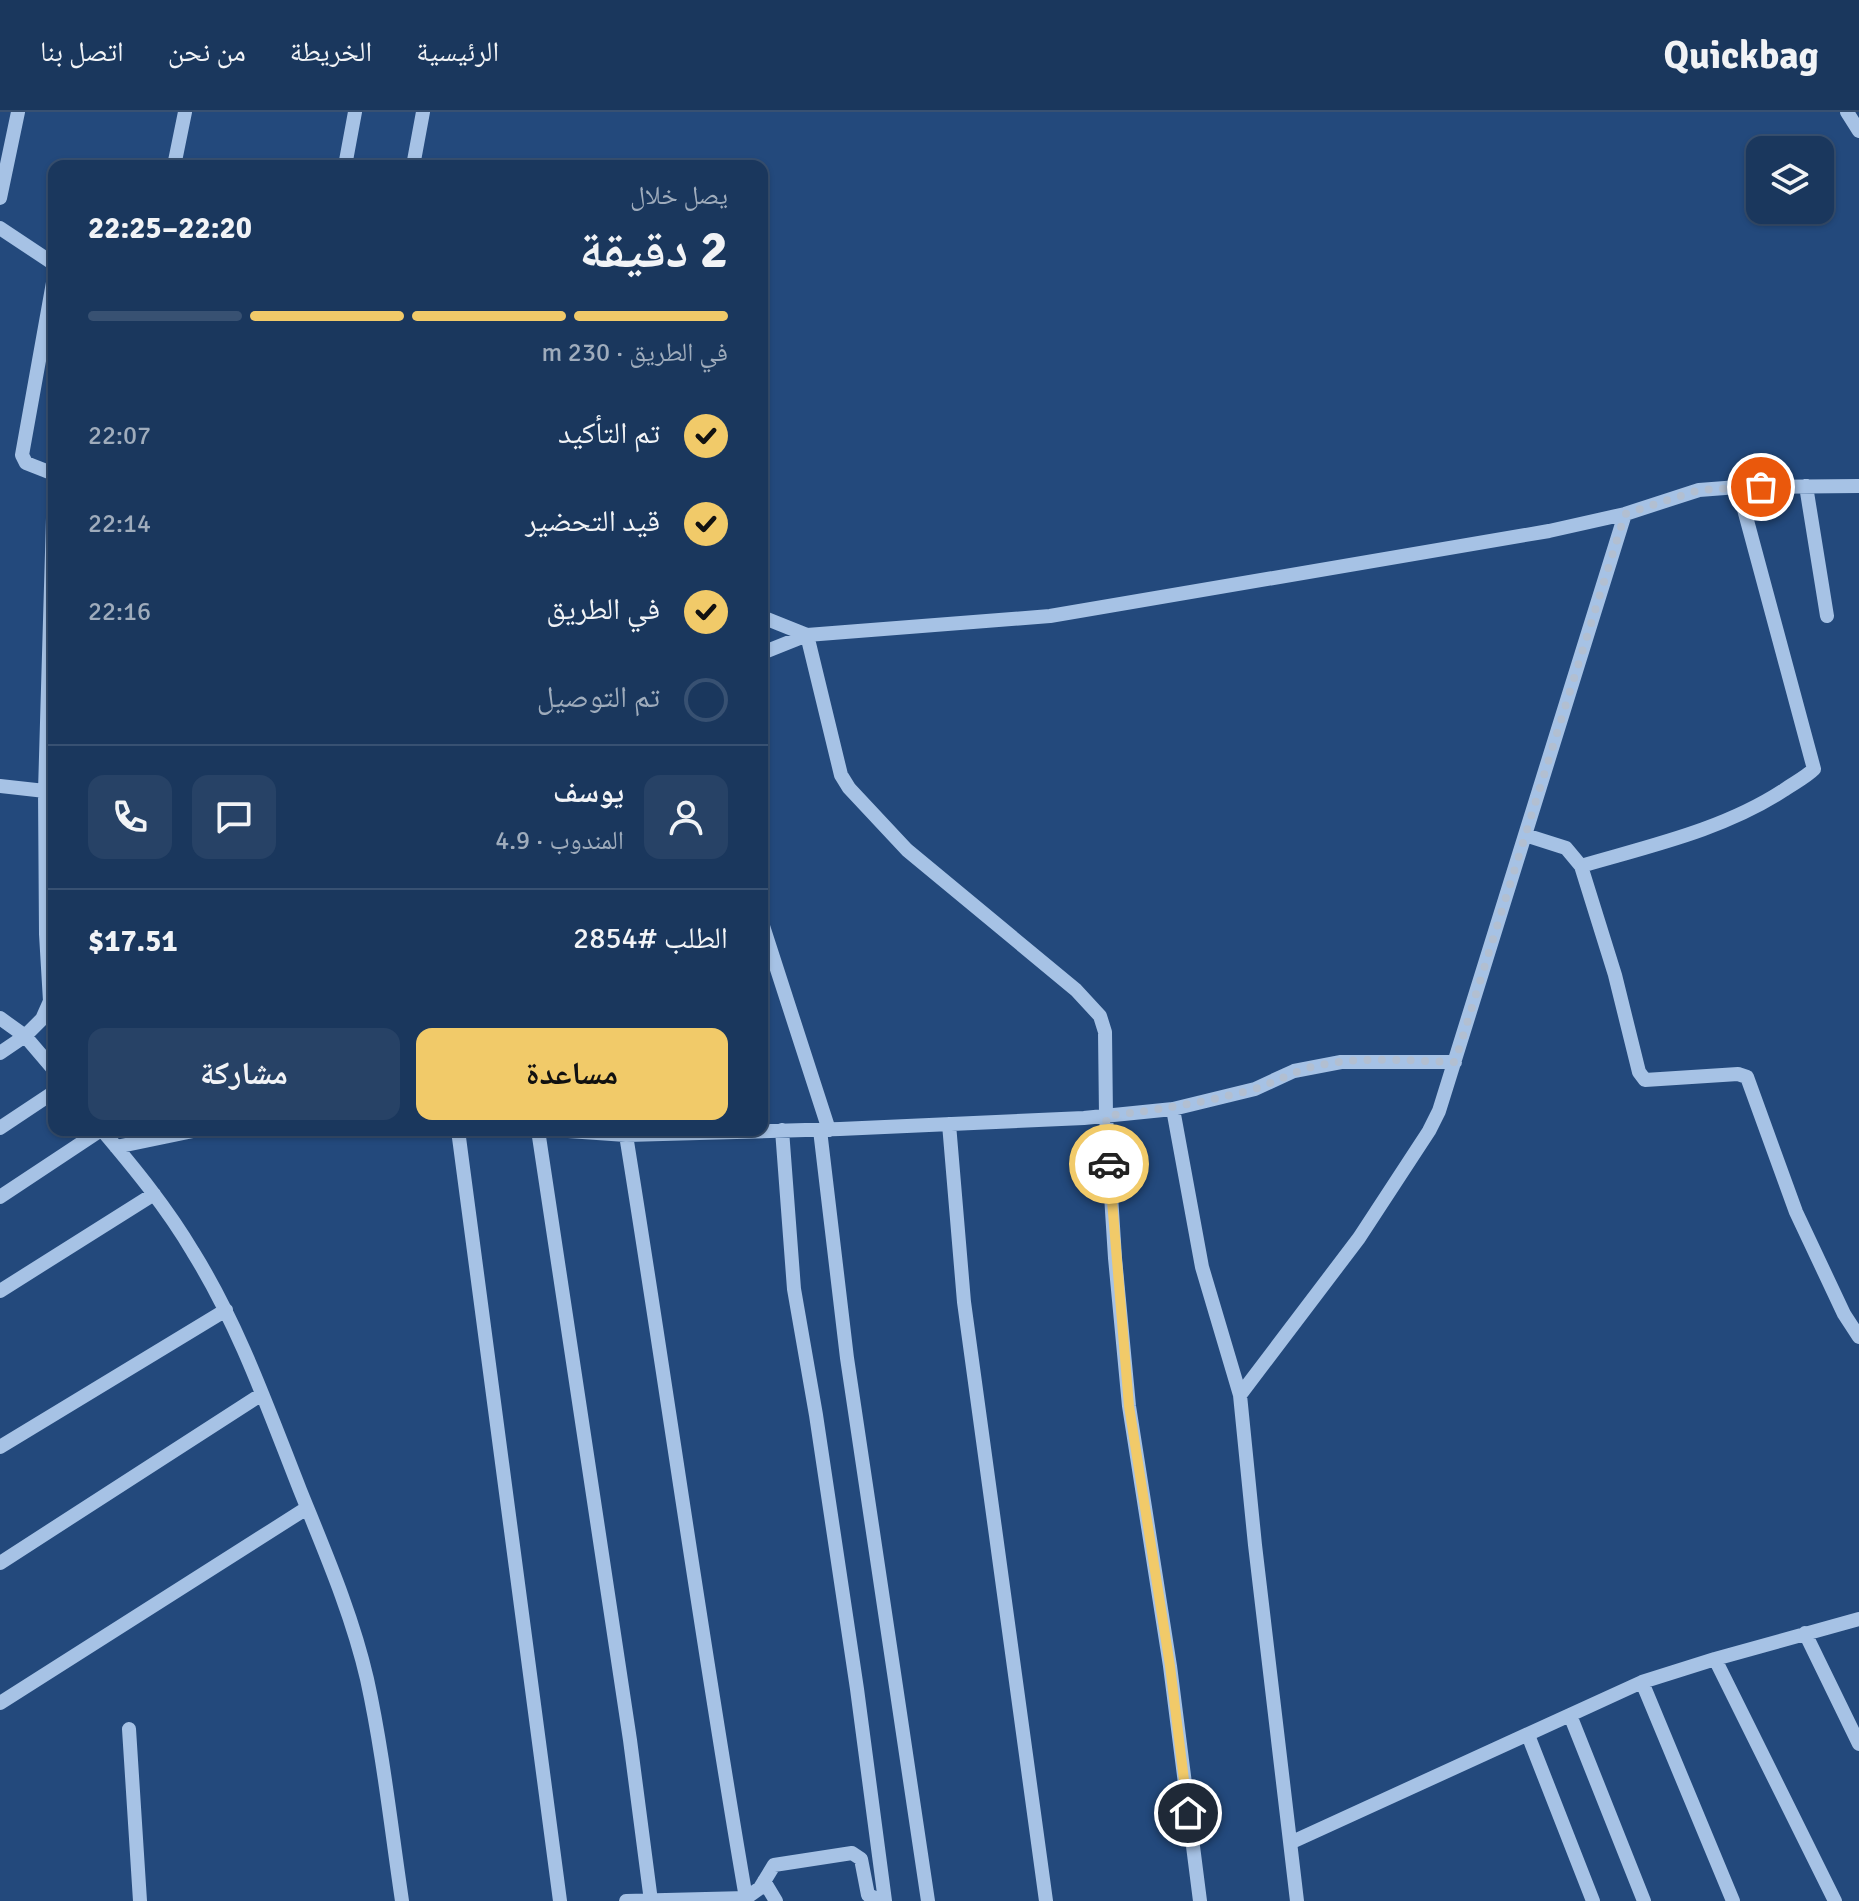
<!DOCTYPE html>
<html lang="ar">
<meta charset="utf-8">
<style>
:root{--surface:#1a375d;--page:#274266;--text:#f1f3f6;--muted:#9facbc;--line:#385172;--accent:#f1ca69}
body{margin:0;font-family:Signika,"Noto Naskh Arabic",sans-serif;background:var(--page);color:var(--text);direction:rtl;height:100vh;display:flex;flex-direction:column;font-size:30px;white-space:nowrap}
*{box-sizing:border-box;margin:0}
p{font-size:26px;color:var(--muted)}
.icon{flex:none;width:44px;height:44px;fill:none;stroke:currentColor;stroke-width:2;stroke-linecap:round;stroke-linejoin:round}
.map{position:relative;flex:1;overflow:hidden;direction:ltr}
.panel{position:absolute;left:48px;top:48px;width:720px;height:976px;display:flex;flex-direction:column;background:var(--surface);border-radius:16px;box-shadow:0 2px 6px #0004,0 0 0 2px var(--line);direction:rtl}
.panel>*{flex:none}
.tools{position:absolute;left:1746px;top:24px;display:grid;gap:16px}
.tools a{display:grid;place-items:center;width:88px;height:88px;border-radius:16px;background:var(--surface);box-shadow:0 2px 6px #0004,0 0 0 2px var(--line);font-size:40px}
.pin{position:absolute;display:grid;place-items:center;width:68px;height:68px;color:#fff;margin:-34px;border:4px solid #fff;border-radius:50%;box-shadow:0 2px 8px #0007}
.courier{position:absolute;display:grid;place-items:center;width:80px;height:80px;margin:-40px;border:6px solid #f1ca69;border-radius:50%;background:#fff;color:#222;box-shadow:0 2px 10px #0007}
.overview em{font-style:normal;font-weight:800}
.overview div{display:flex;flex-direction:column-reverse}
.overview{display:flex;align-items:center;justify-content:space-between;height:136px;padding:0 40px}
h1{font-size:52px;font-weight:800;line-height:60px}
.bar{display:grid;grid-template-columns:repeat(4,1fr);gap:12px 8px;align-content:center;height:96px;padding:0 40px}
.bar i{height:10px;border-radius:6px;background:var(--line)}
.bar .active{background:var(--accent)}
.bar p{grid-column:span 4}
.line{display:flex;align-items:center;gap:20px;padding:0 40px;border-top:2px solid var(--line)}
.line div{flex:1}
.round{display:grid;place-items:center;flex:none;width:84px;height:84px;border-radius:16px;background:var(--page)}
ol{padding:0 40px;list-style:none}
li{display:flex;align-items:center;gap:24px;height:88px}
li p{margin-inline-start:auto}
li .icon{padding:8px;border-radius:50%;background:var(--accent);color:#111;stroke-width:4}
li:last-child{color:var(--muted)}
li i{width:44px;height:44px;border:4px solid var(--line);border-radius:50%}
.cta{display:flex;gap:16px;margin-top:auto;padding:16px 40px}
.cta a{flex:1;height:92px;border-radius:16px;background:var(--accent);color:#111;font-size:32px;font-weight:800;line-height:92px;text-align:center}
.cta a+a{background:var(--page);color:var(--text)}
header{display:flex;align-items:center;gap:48px;box-sizing:border-box;height:112px;padding:0 40px;background:var(--surface);border-bottom:2px solid var(--line)}
header strong{font-size:38px}
nav{display:flex;gap:44px;margin-inline-start:auto;font-size:28px}
.map>svg:first-child{display:block}
</style>
<header>
<strong>Quickbag</strong>
<nav><a>الرئيسية</a><a>الخريطة</a><a>من نحن</a><a>اتصل بنا</a></nav>
</header>
<div class="map">
<svg width="1859" height="1789" viewBox="0 0 1859 1789">
<rect width="100%" height="100%" fill="#23497c"/>
<g fill="none" stroke-linecap="round" stroke-linejoin="round">
<!-- minor -->
<path stroke="#a6c2e5" stroke-width="14" d="M 1847,0 L 1859,19
M 174,54 L 185,0
M 345,54 L 355,0
M 413,54 L 423,0
M 0,86 L 18,0
M 0,116 L 54,152
M 54,165 L 22,343 L 26,351 L 54,362
M 1806,374 L 1827,504
M 762,505 L 807,523 L 841,663 L 849,676 L 907,738 L 1076,878 L 1100,904 L 1105,920 L 1106,1004 L 1115,1146 L 1129,1294 L 1170,1554 L 1200,1789
M 762,541 L 807,523 L 1050,504 L 1549,419 L 1625,402 L 1699,378 L 1738,375 L 1859,374
M 0,674 L 54,680
M 1525,723 L 1566,736 L 1581,754 L 1615,863 L 1639,960 L 1645,968 L 1738,962 L 1747,965 L 1796,1100 L 1844,1202 L 1859,1225
M 1581,754 C 1649,734 1723,718 1784,678 C 1794,671 1806,665 1814,657 L 1738,375
M 762,811 L 829,1018
M 0,906 L 25,924 L 54,958
M 0,941 L 25,924 L 42,907 L 50,889 L 46,822 L 45,679 L 54,372
M 1173,997 L 1202,1155 L 1240,1283
M 949,1012 L 964,1190 L 1046,1789
M 0,1016 L 54,980
M 102,1018 C 135,1057 167,1096 193,1140 C 239,1214 268,1297 300,1378 C 325,1440 352,1502 367,1567 C 383,1640 391,1715 402,1789
M 458,1018 L 560,1789
M 538,1018 L 630,1628 L 651,1789
M 554,1018 L 626,1023 L 840,1017 L 1084,1006 L 1173,997 L 1255,977 L 1294,959 L 1341,950 L 1455,950
M 782,1018 L 794,1177 L 816,1303 L 857,1577 L 885,1789
M 820,1018 L 847,1246 L 928,1789
M 626,1023 C 667,1277 702,1532 746,1786
M 116,1035 L 198,1018
M 0,1085 L 101,1018
M 0,1179 L 154,1082
M 0,1335 L 226,1198
M 0,1451 L 262,1282
M 1805,1521 L 1859,1632
M 1715,1547 L 1835,1789
M 1642,1570 L 1733,1789
M 0,1591 L 307,1396
M 1570,1603 L 1644,1789
M 129,1617 L 140,1789
M 1528,1623 L 1593,1789
M 1292,1730 L 1642,1570 L 1715,1547 L 1859,1507
M 764,1769 L 776,1789
M 626,1789 L 746,1786 L 760,1776 L 774,1753 L 852,1741 L 861,1747 L 868,1783 L 882,1789
M 1297,1789 L 1255,1433 L 1240,1283 L 1359,1126 L 1429,1019 L 1439,999 L 1625,402"/>
</g>
<g fill="none" stroke-linecap="round" stroke-linejoin="round">
<!-- done -->
<path stroke="#b2bfd1" stroke-width="8" stroke-dasharray="0 14.4" d="M 1109,1052 L 1106,1004 C 1157,998 1202,991 1251,978 C 1275,971 1295,958 1320,953 C 1364,944 1410,949 1455,950 L 1625,402 L 1699,378 L 1761,375"/>
<!-- route -->
<path stroke="#f1ca69" stroke-width="10" d="M 1109,1052 L 1129,1294 L 1170,1554 L 1188,1701"/>
</g>
</svg>
<div class="tools">
<a><svg class="icon" aria-label="layers" viewBox="0 0 24 24"><path d="M12 4l9 5-9 5-9-5zM3 14l9 5 9-5"/></svg></a>
</div>
<div class="pin" style="left:1761px;top:375px;background:#ea580c"><svg class="icon" aria-label="bag" viewBox="0 0 24 24"><path d="M5 8h14l-1 12H6zM9 8a3 3 0 0 1 6 0"/></svg></div>
<div class="pin" style="left:1188px;top:1701px;background:#1f2937"><svg class="icon" aria-label="home" viewBox="0 0 24 24"><path d="M3 11l9-7 9 7M6 9v11h12V9"/></svg></div>
<div class="courier" style="left:1109px;top:1052px"><svg class="icon" aria-label="car" viewBox="0 0 24 24"><path d="M5 17H2v-5l4-1 3-4h7l3 4 3 1v5h-3M9 17h6M6 11h13"/><circle cx="7" cy="17" r="2"/><circle cx="17" cy="17" r="2"/></svg></div>
<section class="panel">
<div class="overview"><div><h1>2 دقيقة</h1><p>يصل خلال</p></div><em>22:20–22:25</em></div>
<div class="bar"><i class="active"></i><i class="active"></i><i class="active"></i><i></i><p>في الطريق · 230 m</p></div>
<ol>
<li><svg class="icon" aria-label="check" viewBox="0 0 24 24"><path d="M5 12l5 5 9-10"/></svg>تم التأكيد<p>22:07</p></li>
<li><svg class="icon" aria-label="check" viewBox="0 0 24 24"><path d="M5 12l5 5 9-10"/></svg>قيد التحضير<p>22:14</p></li>
<li><svg class="icon" aria-label="check" viewBox="0 0 24 24"><path d="M5 12l5 5 9-10"/></svg>في الطريق<p>22:16</p></li>
<li><i></i>تم التوصيل</li>
</ol>
<div class="line" style="height:144px"><a class="round"><svg class="icon" aria-label="person" viewBox="0 0 24 24"><circle cx="12" cy="8" r="4"/><path d="M4 21q1-7 8-7t8 7"/></svg></a><div><b>يوسف</b><p>المندوب · 4.9</p></div><a class="round"><svg class="icon" aria-label="chat" viewBox="0 0 24 24"><path d="M4 5h16v11H9l-5 4z"/></svg></a><a class="round"><svg class="icon" aria-label="phone" viewBox="0 0 24 24"><path d="M5 4h4l2 5-3 2q2 4 5 5l2-3 5 2v4C11 20 4 13 5 4z"/></svg></a></div>
<div class="line" style="height:104px"><div>الطلب #2854</div><b>$17.51</b></div>
<div class="cta"><a>مساعدة</a><a>مشاركة</a></div>
</section>
</div>
